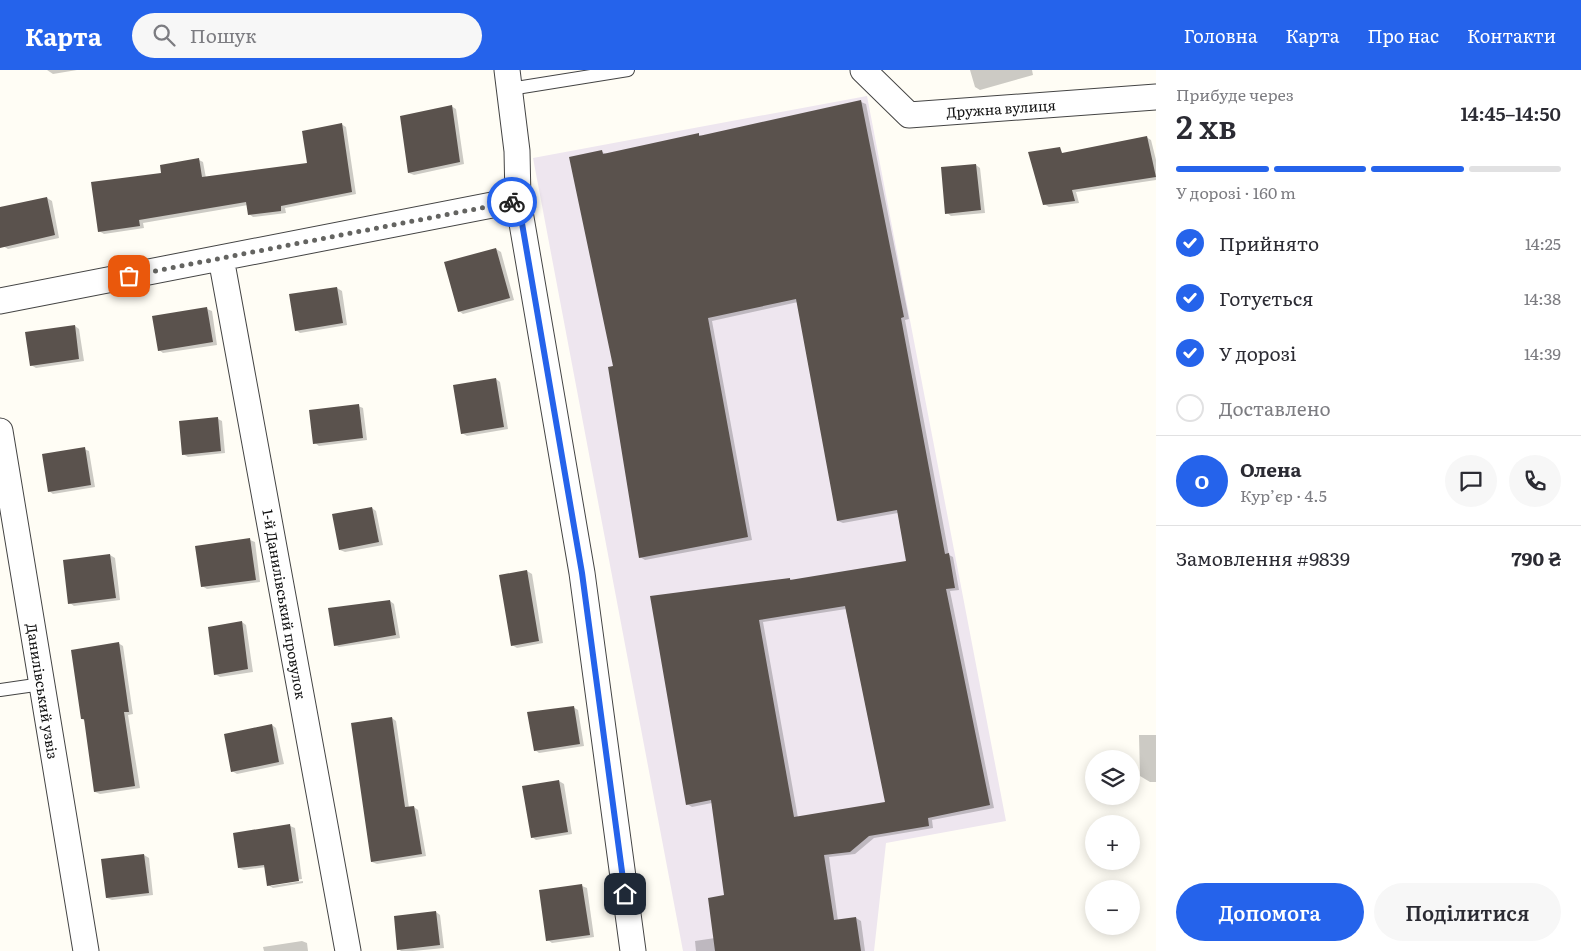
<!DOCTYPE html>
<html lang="uk">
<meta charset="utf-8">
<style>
:root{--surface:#fff;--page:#f7f7f7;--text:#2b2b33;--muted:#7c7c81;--line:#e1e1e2;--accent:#2563eb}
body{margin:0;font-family:Literata,serif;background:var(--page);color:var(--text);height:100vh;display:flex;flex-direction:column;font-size:19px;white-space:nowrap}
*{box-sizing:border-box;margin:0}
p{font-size:16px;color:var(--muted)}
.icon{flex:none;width:28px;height:28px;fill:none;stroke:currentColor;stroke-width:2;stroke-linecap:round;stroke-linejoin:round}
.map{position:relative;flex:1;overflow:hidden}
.details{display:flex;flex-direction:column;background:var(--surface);width:425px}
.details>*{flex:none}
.tools{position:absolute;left:1085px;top:680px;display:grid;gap:10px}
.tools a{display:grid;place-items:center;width:55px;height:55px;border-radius:50%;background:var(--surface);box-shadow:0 2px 12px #0003;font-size:25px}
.pin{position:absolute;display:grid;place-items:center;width:42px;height:42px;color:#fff;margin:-21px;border-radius:10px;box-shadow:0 2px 8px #0006}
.courier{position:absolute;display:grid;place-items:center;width:50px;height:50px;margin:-25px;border:4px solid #2563eb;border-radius:50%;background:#fff;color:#222;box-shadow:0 1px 6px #0007}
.head em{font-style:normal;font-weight:600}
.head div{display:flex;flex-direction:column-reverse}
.head{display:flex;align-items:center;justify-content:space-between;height:85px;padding:0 20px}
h1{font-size:32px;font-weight:600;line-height:38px}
.bar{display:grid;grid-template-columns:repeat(4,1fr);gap:8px 5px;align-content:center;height:60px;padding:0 20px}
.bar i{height:6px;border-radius:4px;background:var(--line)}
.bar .active{background:var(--accent)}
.bar p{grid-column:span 4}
.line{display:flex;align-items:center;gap:12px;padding:0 20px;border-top:1px solid var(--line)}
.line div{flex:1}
.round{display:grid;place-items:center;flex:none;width:52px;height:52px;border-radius:26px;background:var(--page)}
ol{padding:0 20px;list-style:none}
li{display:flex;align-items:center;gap:15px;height:55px}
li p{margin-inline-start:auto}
li .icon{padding:5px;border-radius:50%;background:var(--accent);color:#fff;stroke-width:4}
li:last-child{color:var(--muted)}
li i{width:28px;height:28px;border:2px solid var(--line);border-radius:50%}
.button{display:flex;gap:10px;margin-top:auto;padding:10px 20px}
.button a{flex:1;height:58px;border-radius:30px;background:var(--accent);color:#fff;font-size:20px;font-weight:600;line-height:58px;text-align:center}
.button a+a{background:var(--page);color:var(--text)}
header{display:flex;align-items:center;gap:30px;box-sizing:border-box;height:70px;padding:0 25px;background:var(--accent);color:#fff}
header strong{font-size:24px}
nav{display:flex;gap:28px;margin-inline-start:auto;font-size:18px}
.search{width:350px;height:45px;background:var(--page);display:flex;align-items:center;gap:12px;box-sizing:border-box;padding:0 18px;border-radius:28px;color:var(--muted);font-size:19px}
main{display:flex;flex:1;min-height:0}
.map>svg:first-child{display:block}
</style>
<header>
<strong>Карта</strong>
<div class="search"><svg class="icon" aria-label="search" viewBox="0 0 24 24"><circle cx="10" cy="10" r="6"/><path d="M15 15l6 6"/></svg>Пошук</div>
<nav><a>Головна</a><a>Карта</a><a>Про нас</a><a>Контакти</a></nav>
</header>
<main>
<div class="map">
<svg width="1156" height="881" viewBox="0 0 1156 881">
<rect width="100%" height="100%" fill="#fffdf5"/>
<!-- industrial -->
<path fill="#eee6ef" d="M 867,26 L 1006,751 L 886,773 L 874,881 L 683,881 L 533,88 Z"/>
<!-- shadow -->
<path fill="#0003" fill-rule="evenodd" d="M 47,0 L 77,0 L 53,4 Z
M 970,0 L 1032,0 L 1033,5 L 980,20 L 975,17 Z
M 861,32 L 866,34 L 909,249 L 905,250 L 949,485 L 953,487 L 959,520 L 950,521 L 994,738 L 932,750 L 933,758 L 874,768 L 855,784 L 829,787 L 838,851 L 856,848 L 861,851 L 865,881 L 696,881 L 695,871 L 715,868 L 726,826 L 712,733 L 692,737 L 687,734 L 652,527 L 790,509 L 793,511 L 907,492 L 898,443 L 843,453 L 838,451 L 798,232 L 712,251 L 752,470 L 645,490 L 640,487 L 614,297 L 602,82 L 606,84 L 699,65 L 702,66 ZM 846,539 L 886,733 L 798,748 L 763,552 Z
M 451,36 L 456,39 L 464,94 L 414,105 L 409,103 Z
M 341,54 L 346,57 L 356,124 L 285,138 L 286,143 L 253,147 L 249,144 L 248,135 L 143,153 L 144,158 L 104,164 L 99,161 L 162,104 L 199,90 L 203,92 L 206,108 L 308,94 Z
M 1146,67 L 1151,70 L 1156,90 L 1156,110 L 1076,122 L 1079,133 L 1049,137 L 1044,134 L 1055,83 L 1078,87 Z
M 976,95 L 980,98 L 985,143 L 951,146 L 947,143 Z
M 47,128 L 52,131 L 59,168 L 8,179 L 3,176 L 0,162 L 0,138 Z
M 496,179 L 501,182 L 514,230 L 463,244 L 459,241 Z
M 337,218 L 342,221 L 347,255 L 300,263 L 296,260 Z
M 207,239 L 212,241 L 217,275 L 163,283 L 159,280 Z
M 75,256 L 79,259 L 84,291 L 36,298 L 31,295 Z
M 496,309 L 500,312 L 508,359 L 467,366 L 462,363 Z
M 358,336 L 363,338 L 367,370 L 319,376 L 315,373 Z
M 218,349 L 222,351 L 225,383 L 188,387 L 183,384 Z
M 84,379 L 89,381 L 95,417 L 53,424 L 49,421 Z
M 372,438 L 376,441 L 383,475 L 345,482 L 340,480 Z
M 250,470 L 255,472 L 260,512 L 207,519 L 202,516 Z
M 110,485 L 115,488 L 120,530 L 74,536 L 70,533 L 64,491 Z
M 527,501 L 532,504 L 543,573 L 517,578 L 512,575 Z
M 390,531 L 394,534 L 400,568 L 339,577 L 335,575 Z
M 242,552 L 246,555 L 253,602 L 220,607 L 215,604 Z
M 118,573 L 123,576 L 133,644 L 128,645 L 140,718 L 100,724 L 95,722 L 85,651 L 82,649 Z
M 573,637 L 578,640 L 584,676 L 539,683 L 535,680 Z
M 392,648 L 396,651 L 409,738 L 414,737 L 418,740 L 426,786 L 377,794 L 372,792 Z
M 272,655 L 276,658 L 284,694 L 237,704 L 232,701 Z
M 1139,665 L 1156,665 L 1156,712 L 1150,712 L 1140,706 Z
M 559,711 L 564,714 L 572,764 L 536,770 L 532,767 Z
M 290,756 L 295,758 L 302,809 L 271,814 L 271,816 L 303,811 L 303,813 L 273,818 L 268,815 L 266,797 L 244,800 L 239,798 Z
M 144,785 L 149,788 L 153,825 L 112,830 L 107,828 L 102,790 Z
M 582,816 L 587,818 L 594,867 L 552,873 L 548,870 Z
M 436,842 L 440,845 L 444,878 L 413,881 L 401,881 L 399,879 Z
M 302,871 L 307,873 L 308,881 L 264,881 L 263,877 Z"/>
<!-- building -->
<path fill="#5a524d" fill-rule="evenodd" d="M 861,30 L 904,247 L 901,248 L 945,484 L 949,483 L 955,518 L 946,519 L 990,735 L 928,748 L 929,756 L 869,766 L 850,782 L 824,785 L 834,850 L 856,847 L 861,881 L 715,881 L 708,828 L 724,825 L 711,730 L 686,735 L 650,526 L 790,508 L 790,510 L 906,491 L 897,440 L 837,451 L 796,229 L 708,248 L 748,467 L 639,488 L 608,297 L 613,296 L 569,87 L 602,80 L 603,84 L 699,63 L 699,66 ZM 845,536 L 885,732 L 794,747 L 759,550 Z
M 452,35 L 460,92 L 408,103 L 400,46 Z
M 342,53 L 352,122 L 281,136 L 281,141 L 248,145 L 246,132 L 139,150 L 140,156 L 98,162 L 91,112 L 161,103 L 160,95 L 199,88 L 202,107 L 307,93 L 302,61 Z
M 1147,66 L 1156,107 L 1072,120 L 1075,131 L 1043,135 L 1028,82 L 1060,77 L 1062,83 Z
M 976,94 L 981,140 L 945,144 L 941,97 Z
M 47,127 L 55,165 L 0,178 L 0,137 Z
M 496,178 L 510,228 L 458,242 L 444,192 Z
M 337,217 L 343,253 L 295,261 L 289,224 Z
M 207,237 L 213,272 L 158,281 L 152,246 Z
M 75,255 L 79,289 L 30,296 L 25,262 Z
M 496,308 L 504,357 L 461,364 L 453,315 Z
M 359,334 L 363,368 L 313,374 L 309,340 Z
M 218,347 L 221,381 L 182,385 L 179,351 Z
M 85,377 L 91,415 L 48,422 L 42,384 Z
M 372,437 L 379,472 L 339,480 L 332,444 Z
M 250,468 L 256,510 L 201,517 L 195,476 Z
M 110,484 L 116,528 L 68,534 L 63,490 Z
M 527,500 L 539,571 L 511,576 L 499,505 Z
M 390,530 L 396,565 L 334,576 L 328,538 Z
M 242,551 L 248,599 L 214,605 L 208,557 Z
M 119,572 L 129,642 L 124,642 L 135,716 L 94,722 L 84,649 L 81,649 L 71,580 Z
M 574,636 L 580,674 L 534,681 L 527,642 Z
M 392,647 L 405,737 L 414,736 L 422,784 L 371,792 L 351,653 Z
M 272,654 L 279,692 L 231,702 L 224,664 Z
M 559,710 L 568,762 L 531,768 L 522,716 Z
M 290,754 L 299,811 L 267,816 L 264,795 L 238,798 L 233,763 Z
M 144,784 L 149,823 L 106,828 L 101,789 Z
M 582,814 L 590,865 L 546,871 L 539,820 Z
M 436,841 L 440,875 L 397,880 L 394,846 Z"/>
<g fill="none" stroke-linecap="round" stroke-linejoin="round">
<!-- lane casing -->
<g stroke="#444" stroke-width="14">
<path id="lane" d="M 510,19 L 628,0
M 0,620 L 42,614"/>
</g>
<!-- street casing -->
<g stroke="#444" stroke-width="27">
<path id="street" d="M 507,0 L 517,81 L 518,130 L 582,503 L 633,881
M 863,0 L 909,45 L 1156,27
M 221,188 L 348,881
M 0,231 L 518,130
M 0,361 L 86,881"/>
</g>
<!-- lane -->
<use href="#lane" stroke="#fff" stroke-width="12"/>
<!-- street -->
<use href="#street" stroke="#fff" stroke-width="25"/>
</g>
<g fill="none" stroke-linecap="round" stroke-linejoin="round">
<!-- done -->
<path stroke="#646461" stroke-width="5" stroke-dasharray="0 9" d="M 129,206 L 512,132"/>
<!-- route -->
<path stroke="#2563eb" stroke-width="6" d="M 512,132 L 518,130 L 582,503 L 625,824"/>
</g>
<g text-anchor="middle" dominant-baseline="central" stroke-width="5" stroke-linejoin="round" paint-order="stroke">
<!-- street labels -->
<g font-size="14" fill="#111" stroke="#fff">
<text transform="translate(1001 38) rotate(-4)">Дружна вулиця</text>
<text transform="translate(285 534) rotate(80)">1-й Данилівський провулок</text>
<text transform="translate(43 621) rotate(81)">Данилівський узвіз</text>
</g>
</g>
</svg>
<div class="tools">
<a><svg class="icon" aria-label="layers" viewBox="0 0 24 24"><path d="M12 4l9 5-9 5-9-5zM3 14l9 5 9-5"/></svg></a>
<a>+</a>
<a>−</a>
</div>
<div class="pin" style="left:129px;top:206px;background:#ea580c"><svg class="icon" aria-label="bag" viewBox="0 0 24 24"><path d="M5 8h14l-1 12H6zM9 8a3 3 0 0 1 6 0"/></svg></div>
<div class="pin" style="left:625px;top:824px;background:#1f2937"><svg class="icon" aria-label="home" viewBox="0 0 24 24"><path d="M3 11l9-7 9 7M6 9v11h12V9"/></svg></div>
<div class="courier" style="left:512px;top:132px"><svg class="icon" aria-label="bike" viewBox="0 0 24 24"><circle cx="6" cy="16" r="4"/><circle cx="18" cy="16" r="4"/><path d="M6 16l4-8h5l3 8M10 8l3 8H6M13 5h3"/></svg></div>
</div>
<section class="details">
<div class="head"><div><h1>2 хв</h1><p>Прибуде через</p></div><em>14:45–14:50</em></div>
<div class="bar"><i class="active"></i><i class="active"></i><i class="active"></i><i></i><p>У дорозі · 160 m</p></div>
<ol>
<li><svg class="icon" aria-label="check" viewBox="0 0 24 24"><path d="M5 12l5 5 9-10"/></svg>Прийнято<p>14:25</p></li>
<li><svg class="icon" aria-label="check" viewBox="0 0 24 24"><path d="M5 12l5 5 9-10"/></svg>Готується<p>14:38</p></li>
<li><svg class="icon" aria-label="check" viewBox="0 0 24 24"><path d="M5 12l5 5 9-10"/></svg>У дорозі<p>14:39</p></li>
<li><i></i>Доставлено</li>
</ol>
<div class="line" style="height:90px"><b class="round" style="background:var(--accent);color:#fff">О</b><div><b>Олена</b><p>Кур’єр · 4.5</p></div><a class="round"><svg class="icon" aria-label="chat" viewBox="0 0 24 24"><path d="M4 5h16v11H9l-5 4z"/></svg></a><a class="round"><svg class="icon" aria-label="phone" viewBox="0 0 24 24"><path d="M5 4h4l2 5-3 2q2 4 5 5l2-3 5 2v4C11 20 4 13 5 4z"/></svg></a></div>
<div class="line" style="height:65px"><div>Замовлення #9839</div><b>790 ₴</b></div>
<div class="button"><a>Допомога</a><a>Поділитися</a></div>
</section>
</main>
